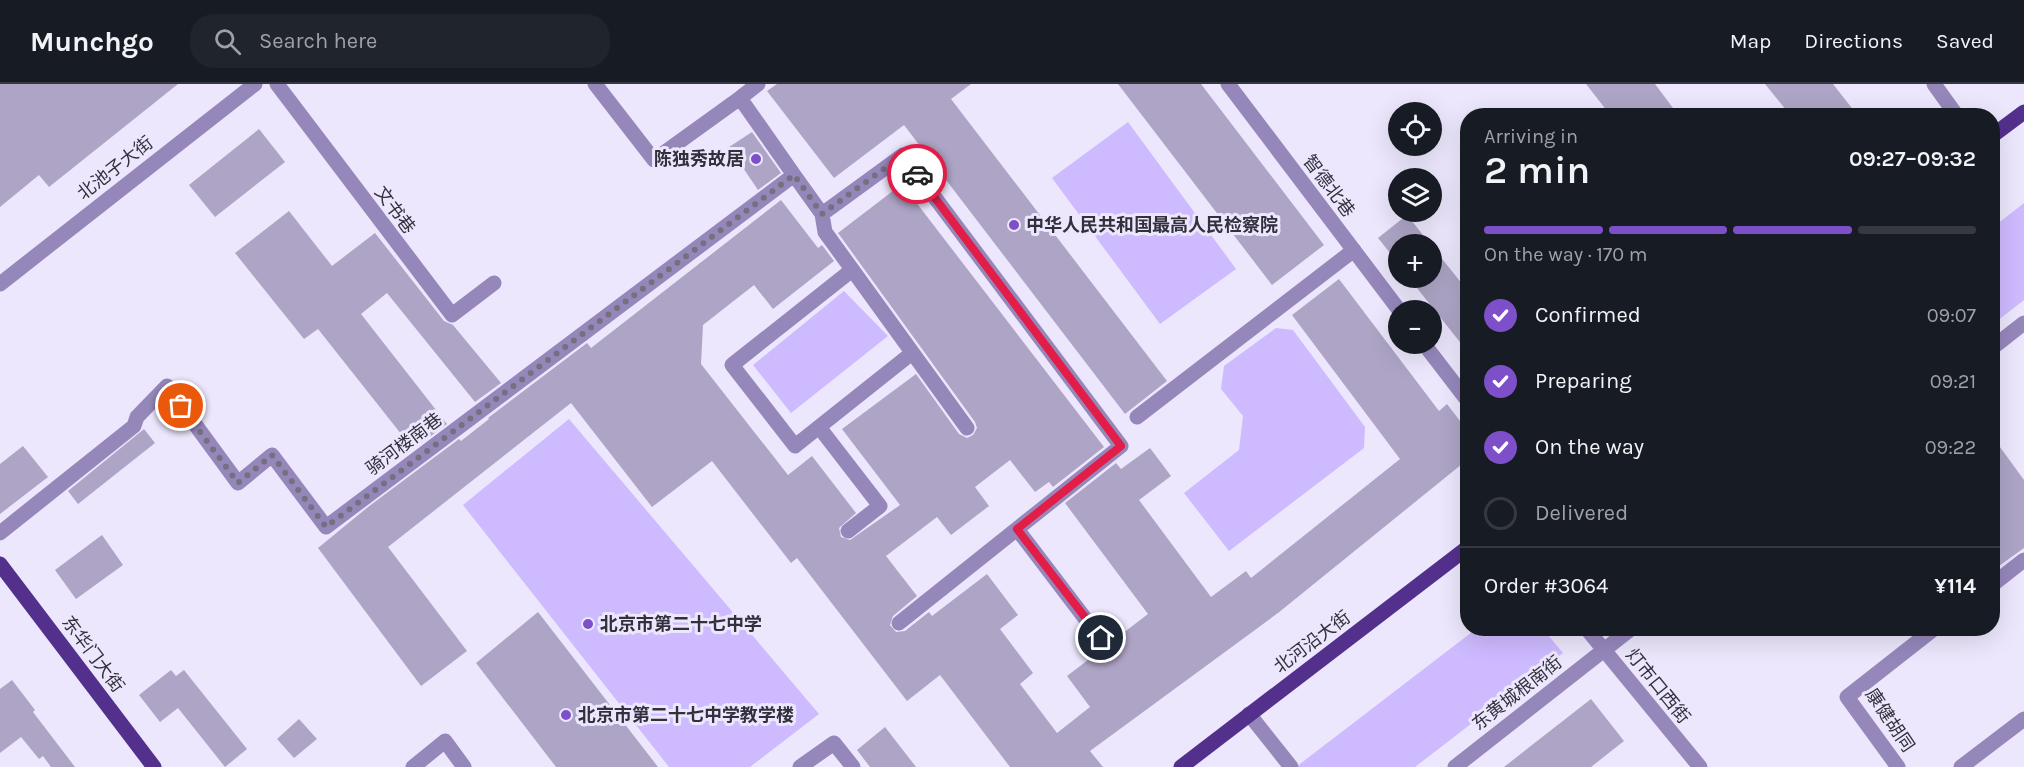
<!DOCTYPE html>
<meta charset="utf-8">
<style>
:root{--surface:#171b24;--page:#20242c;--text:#f1f3f6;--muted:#9ea1a6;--line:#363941;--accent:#7d50c9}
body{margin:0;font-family:Karla,"Noto Sans SC",sans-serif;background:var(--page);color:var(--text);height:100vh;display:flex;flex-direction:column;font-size:22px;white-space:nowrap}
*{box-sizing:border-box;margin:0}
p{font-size:20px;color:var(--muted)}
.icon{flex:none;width:33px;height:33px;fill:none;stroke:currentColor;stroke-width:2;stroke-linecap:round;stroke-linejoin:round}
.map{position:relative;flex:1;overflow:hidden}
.side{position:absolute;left:1460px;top:24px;width:540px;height:528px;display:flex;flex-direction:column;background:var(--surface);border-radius:24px;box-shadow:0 6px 24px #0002}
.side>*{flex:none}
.buttons{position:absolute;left:1388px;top:18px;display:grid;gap:12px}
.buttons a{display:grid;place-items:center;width:54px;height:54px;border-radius:50%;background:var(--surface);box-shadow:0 6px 24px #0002;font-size:30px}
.pin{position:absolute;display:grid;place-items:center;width:51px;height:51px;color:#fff;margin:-26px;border:3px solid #fff;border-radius:50%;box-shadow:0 2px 6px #0007}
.courier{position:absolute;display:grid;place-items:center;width:60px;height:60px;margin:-30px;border:4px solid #e11d48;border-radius:50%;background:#fff;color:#222;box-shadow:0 2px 8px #0007}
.summary em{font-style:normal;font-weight:600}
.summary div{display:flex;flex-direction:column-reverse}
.summary{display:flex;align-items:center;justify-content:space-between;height:102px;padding:0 24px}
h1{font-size:39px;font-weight:600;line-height:45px}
.bar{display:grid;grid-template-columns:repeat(4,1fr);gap:9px 6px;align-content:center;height:72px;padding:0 24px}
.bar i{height:8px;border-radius:4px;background:var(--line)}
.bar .active{background:var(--accent)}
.bar p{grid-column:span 4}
.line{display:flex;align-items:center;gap:15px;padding:0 24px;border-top:2px solid var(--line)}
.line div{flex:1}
ol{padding:0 24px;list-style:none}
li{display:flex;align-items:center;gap:18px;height:66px}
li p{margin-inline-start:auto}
li .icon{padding:6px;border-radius:50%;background:var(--accent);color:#fff;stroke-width:4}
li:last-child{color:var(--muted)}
li i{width:33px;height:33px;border:3px solid var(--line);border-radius:50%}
header{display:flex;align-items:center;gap:36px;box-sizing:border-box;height:84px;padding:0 30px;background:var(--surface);border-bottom:2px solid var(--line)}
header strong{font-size:28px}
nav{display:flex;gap:33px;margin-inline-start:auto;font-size:21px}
.search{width:420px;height:54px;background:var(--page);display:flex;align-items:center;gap:15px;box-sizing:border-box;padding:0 21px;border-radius:24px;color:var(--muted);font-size:22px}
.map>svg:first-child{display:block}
</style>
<header>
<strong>Munchgo</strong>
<div class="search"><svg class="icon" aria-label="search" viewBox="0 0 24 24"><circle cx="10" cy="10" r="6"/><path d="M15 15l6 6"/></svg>Search here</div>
<nav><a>Map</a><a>Directions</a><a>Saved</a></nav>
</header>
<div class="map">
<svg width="2024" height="683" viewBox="0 0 2024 683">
<rect width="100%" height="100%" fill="#ece7fc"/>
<!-- green -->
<path fill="#cebaff" d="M 1128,38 L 1236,185 L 1160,240 L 1052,94 Z
M 2024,119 L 2024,216 L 1992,241 L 1992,144 Z
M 844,207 L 888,252 L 791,329 L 753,281 Z
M 1276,244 L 1293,246 L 1365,343 L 1364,364 L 1229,467 L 1184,409 L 1239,366 L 1243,332 L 1221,305 L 1224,282 Z
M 569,335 L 819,630 L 750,683 L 669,683 L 463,421 Z
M 1476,545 L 1543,545 L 1563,569 L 1415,683 L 1296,683 Z"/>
<!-- building -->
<path fill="#aea5c6" d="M 0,0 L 178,0 L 49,103 L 39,91 L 0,123 Z
M 777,0 L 971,0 L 951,15 L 1167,297 L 1125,330 L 904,41 L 834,94 L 767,7 Z
M 1118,0 L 1201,0 L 1324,161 L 1272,201 Z
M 1586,0 L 1655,0 L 1679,32 L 1611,32 Z
M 1765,0 L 1833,0 L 1858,32 L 1791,32 Z
M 259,45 L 285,78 L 215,133 L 189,101 Z
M 752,48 L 781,89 L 758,106 L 729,63 Z
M 902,100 L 1104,363 L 1053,403 L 1049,398 L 1035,408 L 1010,376 L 975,403 L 989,422 L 951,451 L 937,433 L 886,472 L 917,512 L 893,532 L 890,541 L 896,548 L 905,547 L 929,528 L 932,532 L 987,490 L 1018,531 L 1000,545 L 1033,589 L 1020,600 L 1057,649 L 1090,623 L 1067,592 L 1148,530 L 1065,419 L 1116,379 L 1121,385 L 1150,364 L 1171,392 L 1139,416 L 1211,513 L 1246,487 L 1251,494 L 1400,375 L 1292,231 L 1339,195 L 1439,327 L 1447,320 L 1467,346 L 1467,376 L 1278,529 L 1090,667 L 1103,683 L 1010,683 L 940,591 L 907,617 L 797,474 L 791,479 L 712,377 L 652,423 L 571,319 L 388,463 L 467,567 L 421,602 L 318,464 L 368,423 L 459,355 L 461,357 L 489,335 L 488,334 L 587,259 L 591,264 L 781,116 L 818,164 L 822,161 L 834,177 L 773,225 L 754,201 L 703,241 L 701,280 L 788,391 L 812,372 L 856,429 L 839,444 L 841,453 L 850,456 L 900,421 L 842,345 L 916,290 L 959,350 L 967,354 L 973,351 L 977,344 L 975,338 L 838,149 Z
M 289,127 L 332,182 L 375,149 L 444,237 L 453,241 L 501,299 L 475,318 L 387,209 L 361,230 L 447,340 L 413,365 L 318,245 L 304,255 L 235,169 Z
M 1407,131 L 1467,206 L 1467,267 L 1409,194 L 1431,194 L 1431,160 L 1398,160 L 1398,179 L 1378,154 Z
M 144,345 L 155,359 L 78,420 L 68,407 Z
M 1992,352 L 2024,396 L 2024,464 L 1992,487 Z
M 23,362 L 48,393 L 0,430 L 0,380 Z
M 102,451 L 123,481 L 76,515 L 55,486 Z
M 538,528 L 658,683 L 556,683 L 476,579 Z
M 171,586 L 176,592 L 184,586 L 247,665 L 225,683 L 178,624 L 160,638 L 139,611 Z
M 12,596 L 35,626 L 33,628 L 75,683 L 51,683 L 43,672 L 39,675 L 21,653 L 0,669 L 0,605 Z
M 1591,615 L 1624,657 L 1591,683 L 1504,683 Z
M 299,635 L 317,655 L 294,674 L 277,655 Z
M 885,643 L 916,683 L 870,683 L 857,666 Z"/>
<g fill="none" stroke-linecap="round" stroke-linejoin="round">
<!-- minor -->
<path stroke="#9687bb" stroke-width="15" d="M 277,0 L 452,231 L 494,199
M 595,0 L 654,76 L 740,14
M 1228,0 L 1399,226
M 1934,0 L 1957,32
M 794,91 L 822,130 L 903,71 L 1121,362 L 899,539
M 822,130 L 825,148 L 967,344
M 852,186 L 732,281 L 795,362 L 912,269
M 0,200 L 255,0
M 1424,260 L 1467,316
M 1992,264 L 2024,239
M 1137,333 L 1354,166
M 819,343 L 880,422 L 848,447
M 1017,445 L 1100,554
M 0,449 L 134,342 L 137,333 L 167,302 L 238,399 L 272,371 L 326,443 L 794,91 L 740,14 L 758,0
M 1992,501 L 2024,476
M 1586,544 L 1700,683
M 1249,630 L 1291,683
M 413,683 L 445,657 L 464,683
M 800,683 L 834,659 L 853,683
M 1455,683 L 1632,544
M 1898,683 L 1847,613 L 1935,544
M 1961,683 L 2024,635"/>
<!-- major -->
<path stroke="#54308d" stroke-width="15" d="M 1992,52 L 2024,28
M 0,480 L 154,683
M 1181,683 L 1467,464"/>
</g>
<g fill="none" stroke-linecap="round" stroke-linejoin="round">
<!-- done -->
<path stroke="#747080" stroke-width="6" stroke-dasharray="0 10.8" d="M 181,322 L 238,399 L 272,371 L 326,443 L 794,91 L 822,130 L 903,71 L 917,90"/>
<!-- route -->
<path stroke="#e11d48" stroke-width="8" d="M 917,90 L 1121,362 L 1017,445 L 1101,554"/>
</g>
<!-- markers -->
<g fill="#7d50c9" stroke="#ece7fc" stroke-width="2">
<circle cx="756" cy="75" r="6"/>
<circle cx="1014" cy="141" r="6"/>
<circle cx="588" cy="540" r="6"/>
<circle cx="566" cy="631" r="6"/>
</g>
<g text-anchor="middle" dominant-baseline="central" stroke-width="6" stroke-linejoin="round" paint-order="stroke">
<!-- poi labels -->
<g font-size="18" font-weight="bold" fill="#33303d" stroke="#ece7fc" text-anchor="start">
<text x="744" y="75" text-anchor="end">陈独秀故居</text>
<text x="1026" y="141">中华人民共和国最高人民检察院</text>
<text x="600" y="540">北京市第二十七中学</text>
<text x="578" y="631">北京市第二十七中学教学楼</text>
</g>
<!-- street labels -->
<g font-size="18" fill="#33303d" stroke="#ece7fc">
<text transform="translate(115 84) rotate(-38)">北池子大街</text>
<text transform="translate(1329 102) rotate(53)">智德北巷</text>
<text transform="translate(395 126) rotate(53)">文书巷</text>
<text transform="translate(404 360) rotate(-37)">骑河楼南巷</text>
<text transform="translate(1312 558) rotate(-37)">北河沿大街</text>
<text transform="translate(93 570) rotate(53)">东华门大街</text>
<text transform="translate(1658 602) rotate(51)">灯市口西街</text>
<text transform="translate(1517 609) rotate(-38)">东黄城根南街</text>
<text transform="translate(1890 636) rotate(56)">康健胡同</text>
</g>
</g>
</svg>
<div class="buttons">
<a><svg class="icon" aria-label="locate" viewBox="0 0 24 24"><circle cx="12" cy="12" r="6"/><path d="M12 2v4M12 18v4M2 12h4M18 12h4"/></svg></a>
<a><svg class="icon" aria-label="layers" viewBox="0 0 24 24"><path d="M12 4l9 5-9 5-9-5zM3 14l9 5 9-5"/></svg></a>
<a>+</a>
<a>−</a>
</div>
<div class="pin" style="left:181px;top:322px;background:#ea580c"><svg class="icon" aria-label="bag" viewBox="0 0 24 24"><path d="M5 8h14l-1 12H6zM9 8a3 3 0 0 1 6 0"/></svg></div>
<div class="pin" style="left:1101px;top:554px;background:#1f2937"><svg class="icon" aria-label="home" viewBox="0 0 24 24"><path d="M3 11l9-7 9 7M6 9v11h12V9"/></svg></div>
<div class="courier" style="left:917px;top:90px"><svg class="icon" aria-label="car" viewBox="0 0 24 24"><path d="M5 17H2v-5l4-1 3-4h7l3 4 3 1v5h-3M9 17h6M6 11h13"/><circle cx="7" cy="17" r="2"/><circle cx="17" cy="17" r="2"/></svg></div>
<section class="side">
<div class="summary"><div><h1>2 min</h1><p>Arriving in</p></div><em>09:27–09:32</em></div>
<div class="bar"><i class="active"></i><i class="active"></i><i class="active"></i><i></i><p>On the way · 170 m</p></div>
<ol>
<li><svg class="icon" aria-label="check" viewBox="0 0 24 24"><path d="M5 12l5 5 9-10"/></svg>Confirmed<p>09:07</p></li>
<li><svg class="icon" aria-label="check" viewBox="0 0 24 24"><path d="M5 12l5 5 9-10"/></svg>Preparing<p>09:21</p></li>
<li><svg class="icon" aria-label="check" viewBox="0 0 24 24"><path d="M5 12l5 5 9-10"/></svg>On the way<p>09:22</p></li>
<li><i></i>Delivered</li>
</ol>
<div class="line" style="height:78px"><div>Order #3064</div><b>¥114</b></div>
</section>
</div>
